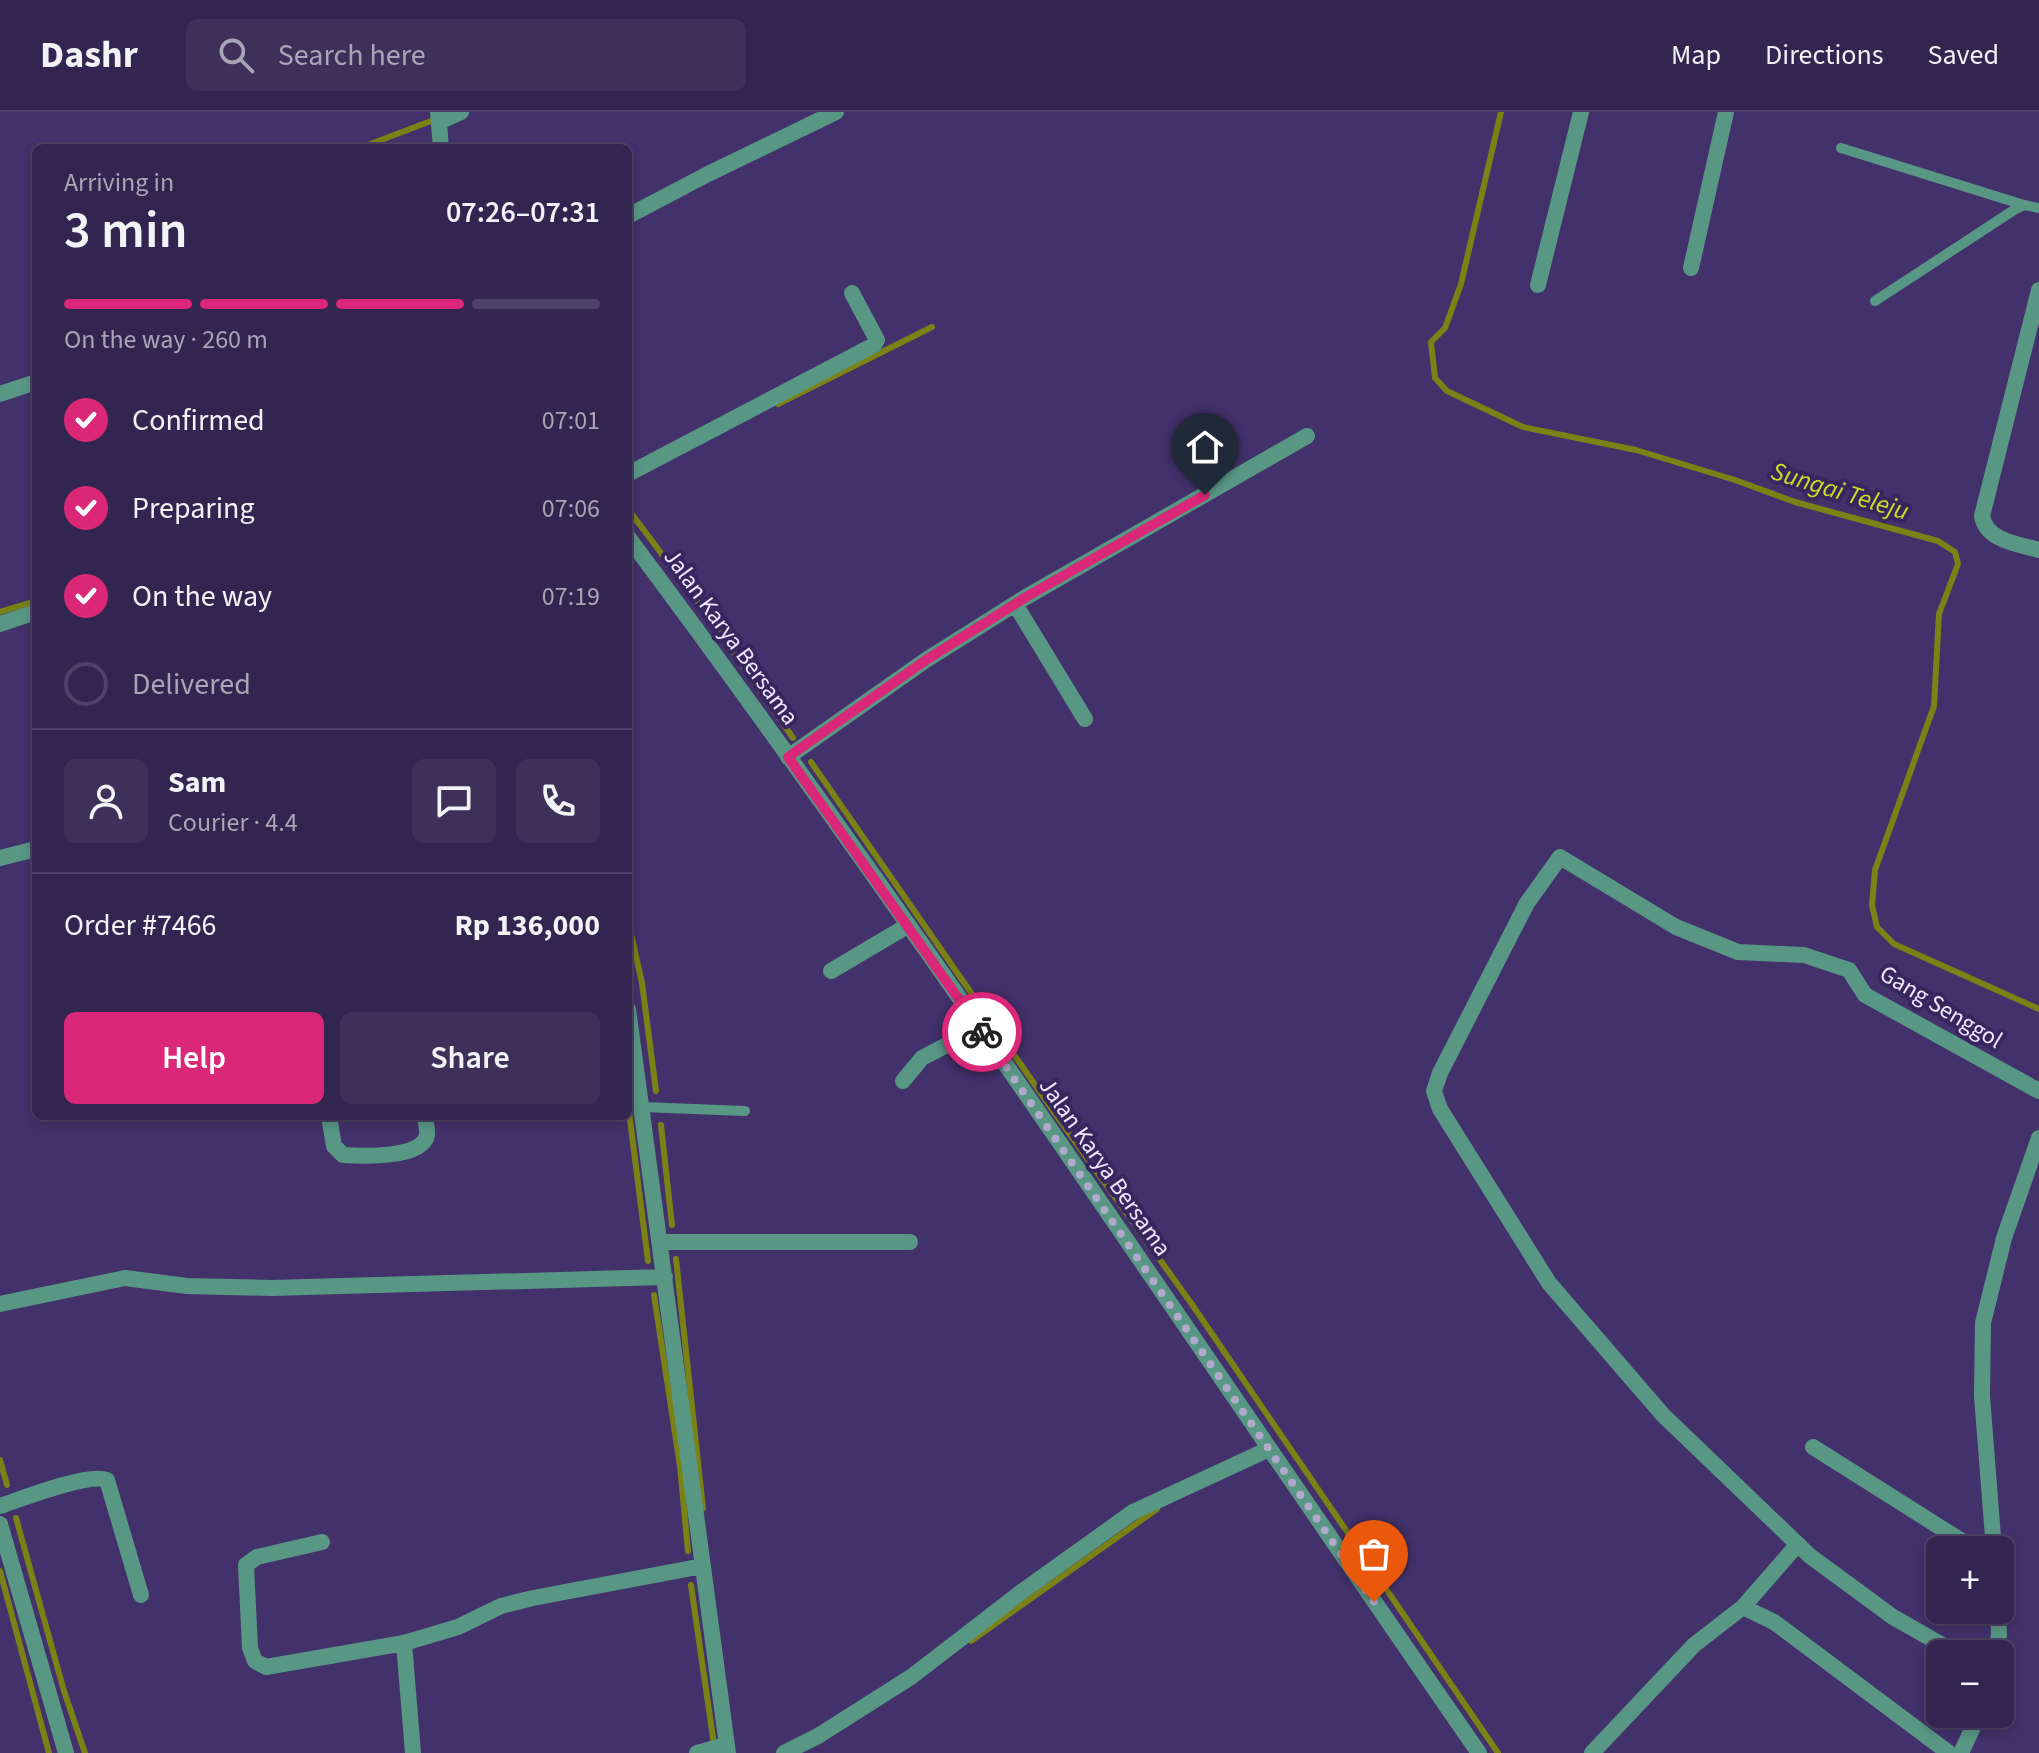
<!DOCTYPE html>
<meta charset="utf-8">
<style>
:root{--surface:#322550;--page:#3d315a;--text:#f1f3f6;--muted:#a8a5b7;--line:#4d4267;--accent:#db2777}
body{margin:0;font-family:"Source Sans 3",sans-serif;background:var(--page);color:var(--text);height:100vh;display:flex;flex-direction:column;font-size:30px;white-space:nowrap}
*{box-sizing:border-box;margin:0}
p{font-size:26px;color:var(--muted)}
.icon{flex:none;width:44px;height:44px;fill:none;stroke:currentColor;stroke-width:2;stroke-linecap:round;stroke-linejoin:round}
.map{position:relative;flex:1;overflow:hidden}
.side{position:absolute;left:32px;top:32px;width:600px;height:976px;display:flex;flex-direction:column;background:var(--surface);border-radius:12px;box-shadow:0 4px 12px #0003,0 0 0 2px var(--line)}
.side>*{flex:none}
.controls{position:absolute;left:1926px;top:1424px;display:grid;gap:16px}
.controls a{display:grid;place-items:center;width:88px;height:88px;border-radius:12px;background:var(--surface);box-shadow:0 4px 12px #0003,0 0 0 2px var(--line);font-size:40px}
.pin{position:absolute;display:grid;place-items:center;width:68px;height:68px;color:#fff;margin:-82px -34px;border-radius:50% 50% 50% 0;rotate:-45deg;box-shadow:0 0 8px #0007}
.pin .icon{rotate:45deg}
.courier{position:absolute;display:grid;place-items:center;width:80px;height:80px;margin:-40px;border:6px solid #db2777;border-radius:50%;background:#fff;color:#222;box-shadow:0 2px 10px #0007}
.head em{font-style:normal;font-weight:600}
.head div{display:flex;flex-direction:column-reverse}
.head{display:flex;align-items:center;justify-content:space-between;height:136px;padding:0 32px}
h1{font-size:52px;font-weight:600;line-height:60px}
.bar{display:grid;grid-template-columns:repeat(4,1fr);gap:12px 8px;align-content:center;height:96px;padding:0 32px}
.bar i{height:10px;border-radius:6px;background:var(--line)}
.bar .active{background:var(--accent)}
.bar p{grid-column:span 4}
.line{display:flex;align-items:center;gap:20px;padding:0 32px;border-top:2px solid var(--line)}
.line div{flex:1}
.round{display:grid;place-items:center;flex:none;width:84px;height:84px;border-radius:12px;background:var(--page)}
ol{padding:0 32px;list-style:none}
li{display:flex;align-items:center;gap:24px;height:88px}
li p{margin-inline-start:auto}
li .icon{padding:8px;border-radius:50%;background:var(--accent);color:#fff;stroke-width:4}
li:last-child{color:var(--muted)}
li i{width:44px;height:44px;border:4px solid var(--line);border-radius:50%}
.action{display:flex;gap:16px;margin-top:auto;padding:16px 32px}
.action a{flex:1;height:92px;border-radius:12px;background:var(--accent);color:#fff;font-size:32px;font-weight:600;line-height:92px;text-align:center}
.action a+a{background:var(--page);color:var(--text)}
header{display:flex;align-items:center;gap:48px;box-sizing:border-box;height:112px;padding:0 40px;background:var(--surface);border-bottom:2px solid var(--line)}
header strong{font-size:38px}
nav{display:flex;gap:44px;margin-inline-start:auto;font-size:28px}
.search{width:560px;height:72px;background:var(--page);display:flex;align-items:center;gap:20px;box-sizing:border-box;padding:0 28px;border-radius:12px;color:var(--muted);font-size:30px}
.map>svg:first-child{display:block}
</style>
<header>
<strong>Dashr</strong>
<div class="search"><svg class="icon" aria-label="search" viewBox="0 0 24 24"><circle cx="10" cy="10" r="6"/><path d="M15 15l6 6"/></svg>Search here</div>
<nav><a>Map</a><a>Directions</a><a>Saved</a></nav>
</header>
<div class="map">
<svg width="2039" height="1641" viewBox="0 0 2039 1641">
<rect width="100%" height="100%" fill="#42316b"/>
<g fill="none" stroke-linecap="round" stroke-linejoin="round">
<!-- stream -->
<path stroke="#7a8215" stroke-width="6" d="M 1501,0 L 1461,172 L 1445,216 L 1431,230 L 1435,266 L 1447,279 L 1523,315 L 1636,338 L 1735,368 L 1795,390 L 1938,429 L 1955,440 L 1958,452 L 1939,502 L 1934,594 L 1875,758 L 1872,793 L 1877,815 L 1894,832 L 2039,897
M 360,36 L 431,9
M 778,292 L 932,215
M 628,397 L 709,505 L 793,626
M 0,500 L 36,489
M 811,650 L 1051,996 L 1191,1191 L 1498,1641
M 628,809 L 642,871 L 656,979
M 628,992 L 648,1149
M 661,1013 L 672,1113
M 676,1147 L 703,1396
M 654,1183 L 680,1354 L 688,1439
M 0,1348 L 7,1373
M 16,1406 L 64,1579 L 85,1641
M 0,1459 L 49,1641
M 691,1473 L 714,1633
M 971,1529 L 1157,1397"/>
<!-- service -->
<path stroke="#599785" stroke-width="10" d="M 1841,36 L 2024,93
M 1875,189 L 2014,98 L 2024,93 L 2039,96
M 642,995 L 745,999"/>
<!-- minor -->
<path stroke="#599785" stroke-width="16" d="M 439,10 L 461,0
M 628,104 L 708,62 L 836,0
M 1691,156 L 1726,0
M 1538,173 L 1581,0
M 2039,178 L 1982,404 C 1986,429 2019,432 2039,438
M 0,282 L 36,270
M 628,362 L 874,233 L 877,228 L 852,181
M 1015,492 L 1085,607
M 0,512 L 36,500
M 788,645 L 926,548 L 1026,485 L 1307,324
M 0,746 L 36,737
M 831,859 L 907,814
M 628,897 L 728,1641
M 903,969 L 922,946 L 979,916
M 329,1004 L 334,1034 L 343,1043 C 362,1044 422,1047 427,1023 C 428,1018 425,1009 425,1004
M 660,1130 L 910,1130
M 0,1192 L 125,1166 L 187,1174 L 272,1176 L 665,1165
M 1813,1335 L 1976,1438
M 0,1394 C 21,1387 89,1360 107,1368 L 141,1483
M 0,1412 L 66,1641
M 322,1430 L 257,1445 L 246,1453 L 250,1536 L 255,1549 L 266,1555 L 404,1531 L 458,1515 L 501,1494 L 533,1486 L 703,1454
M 1743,1495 L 1798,1432
M 404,1531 L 413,1641
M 1958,1542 L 1893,1505 L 1810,1444 L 1663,1303 L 1549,1171 L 1440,997 L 1434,979 L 1440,961 L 1527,791 L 1560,745 L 1676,815 L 1738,840 L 1804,843 L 1849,858 L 1865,883 L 2039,979
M 697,1641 L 726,1633
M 784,1641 L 818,1624 L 911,1565 L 1020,1481 L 1133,1400 L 1269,1337
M 1592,1641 L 1694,1533 L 1743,1495 L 1774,1510 L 1949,1641"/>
<!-- tertiary -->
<path stroke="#599785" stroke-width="16" d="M 438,0 L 441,36
M 628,425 C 924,821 1197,1235 1479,1641
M 1994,1438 L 1982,1284 L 1983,1211 L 2004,1126 L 2039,1026
M 1995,1542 L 1999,1523 L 1998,1498
M 1961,1641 L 1979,1602"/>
</g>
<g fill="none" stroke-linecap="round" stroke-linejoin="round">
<!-- done -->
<path stroke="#b1a9cb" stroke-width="8" stroke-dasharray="0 14.4" d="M 982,920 L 1374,1490"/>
<!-- route -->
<path stroke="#db2777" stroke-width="10" d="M 982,920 L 788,645 L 926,548 L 1026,485 L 1205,383"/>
</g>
<g text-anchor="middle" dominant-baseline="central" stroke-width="8" stroke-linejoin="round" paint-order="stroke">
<!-- street labels -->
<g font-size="24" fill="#ede9ff" stroke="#38265f">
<text transform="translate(731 525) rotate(54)">Jalan Karya Bersama</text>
<text transform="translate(1941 895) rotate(31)">Gang Senggol</text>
<text transform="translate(1105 1055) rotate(55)">Jalan Karya Bersama</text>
</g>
<!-- water labels -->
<g font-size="26" font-style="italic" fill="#cedc23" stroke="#38265f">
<text transform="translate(1840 379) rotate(17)">Sungai Teleju</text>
</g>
</g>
</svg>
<div class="controls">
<a>+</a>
<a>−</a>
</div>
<div class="pin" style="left:1374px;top:1490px;background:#ea580c"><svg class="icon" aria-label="bag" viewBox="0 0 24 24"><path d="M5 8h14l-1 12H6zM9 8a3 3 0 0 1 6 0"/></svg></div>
<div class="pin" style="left:1205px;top:383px;background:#1f2937"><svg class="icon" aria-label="home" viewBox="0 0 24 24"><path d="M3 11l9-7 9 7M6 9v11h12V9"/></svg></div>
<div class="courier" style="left:982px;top:920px"><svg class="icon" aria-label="bike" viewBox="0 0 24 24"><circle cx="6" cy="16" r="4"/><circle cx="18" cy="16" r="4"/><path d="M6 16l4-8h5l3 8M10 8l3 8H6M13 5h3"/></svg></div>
<section class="side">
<div class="head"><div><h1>3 min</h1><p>Arriving in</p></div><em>07:26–07:31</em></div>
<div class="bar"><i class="active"></i><i class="active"></i><i class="active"></i><i></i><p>On the way · 260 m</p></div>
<ol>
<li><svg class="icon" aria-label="check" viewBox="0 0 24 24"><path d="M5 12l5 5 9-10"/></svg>Confirmed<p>07:01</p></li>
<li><svg class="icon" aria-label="check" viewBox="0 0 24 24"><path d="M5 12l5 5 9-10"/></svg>Preparing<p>07:06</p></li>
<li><svg class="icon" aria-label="check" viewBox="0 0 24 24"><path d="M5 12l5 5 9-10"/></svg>On the way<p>07:19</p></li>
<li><i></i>Delivered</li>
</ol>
<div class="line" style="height:144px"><a class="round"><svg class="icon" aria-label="person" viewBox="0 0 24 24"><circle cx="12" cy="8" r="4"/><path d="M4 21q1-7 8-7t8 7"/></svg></a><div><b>Sam</b><p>Courier · 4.4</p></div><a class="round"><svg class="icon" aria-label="chat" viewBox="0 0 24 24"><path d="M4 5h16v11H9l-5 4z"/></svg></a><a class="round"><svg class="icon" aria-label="phone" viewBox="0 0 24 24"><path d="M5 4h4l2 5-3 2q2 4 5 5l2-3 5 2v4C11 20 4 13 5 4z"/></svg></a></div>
<div class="line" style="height:104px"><div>Order #7466</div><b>Rp 136,000</b></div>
<div class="action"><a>Help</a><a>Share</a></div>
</section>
</div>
